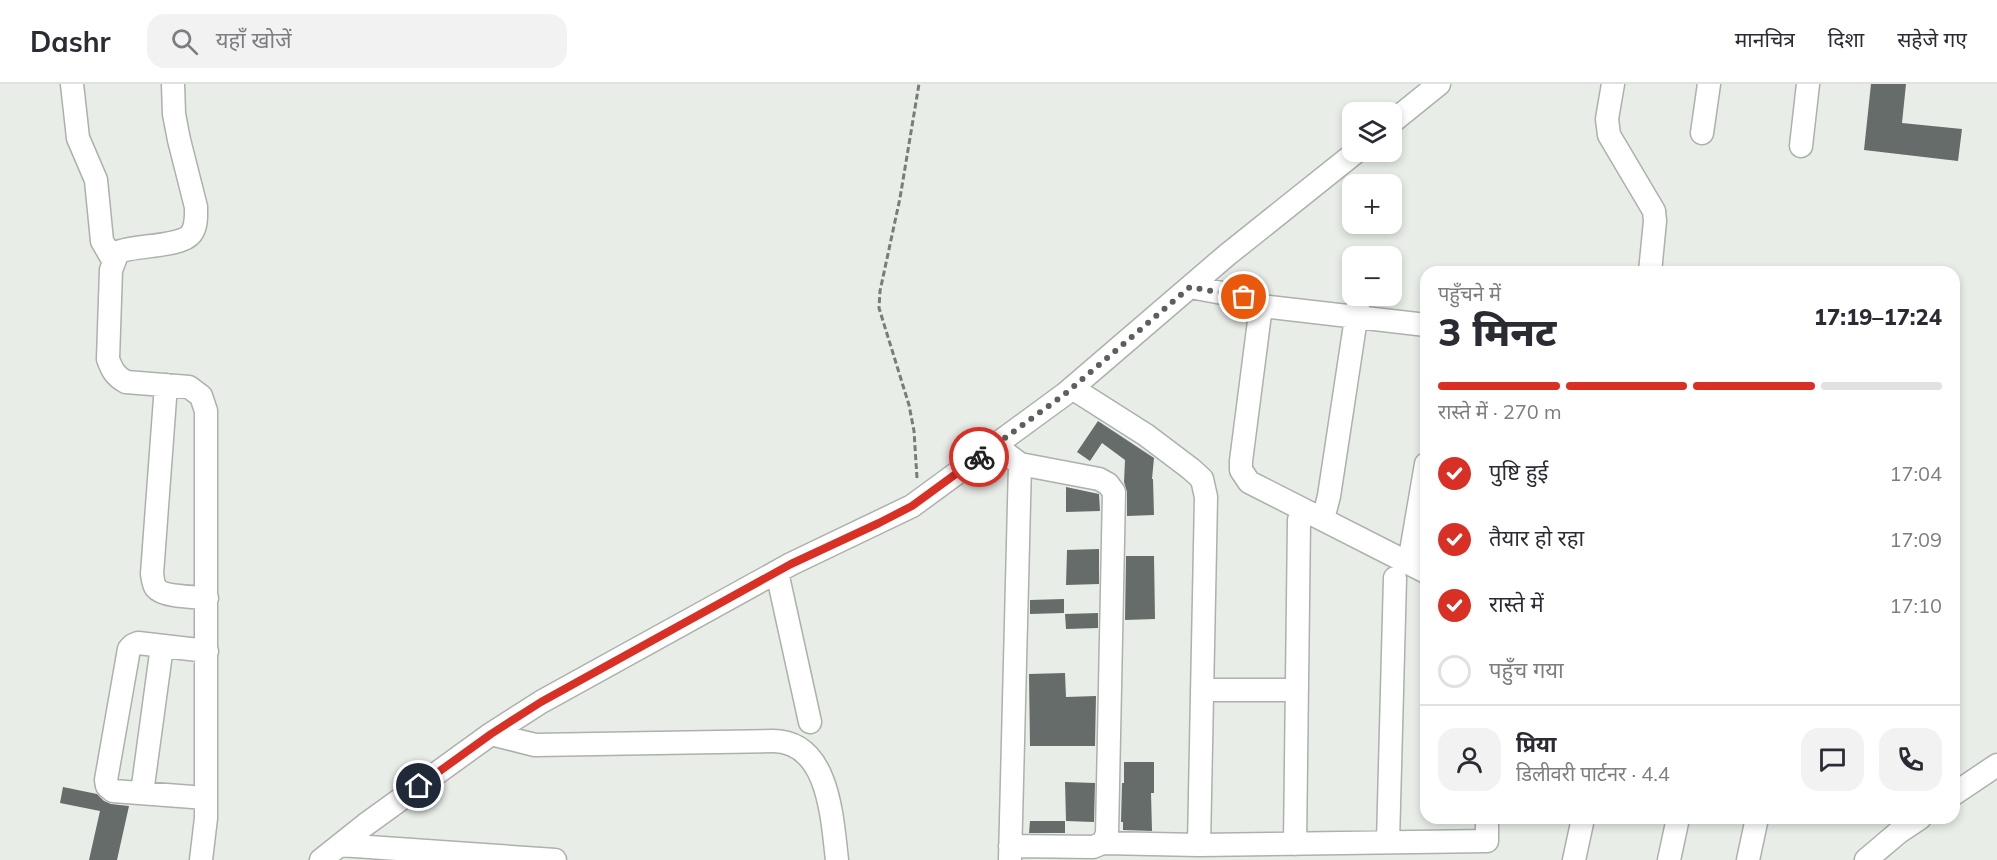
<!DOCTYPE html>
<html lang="hi">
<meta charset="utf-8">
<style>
:root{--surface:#fff;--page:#f2f2f3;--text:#2b2b33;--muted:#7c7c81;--line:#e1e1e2;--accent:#d93025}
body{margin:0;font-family:Mulish,"Noto Sans Devanagari",sans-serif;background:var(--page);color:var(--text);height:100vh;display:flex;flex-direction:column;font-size:22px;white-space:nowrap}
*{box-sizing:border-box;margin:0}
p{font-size:20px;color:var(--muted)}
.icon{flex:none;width:33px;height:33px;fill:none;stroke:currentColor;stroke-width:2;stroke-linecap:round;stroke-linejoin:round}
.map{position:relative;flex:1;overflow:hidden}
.sheet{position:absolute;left:1420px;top:182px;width:540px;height:558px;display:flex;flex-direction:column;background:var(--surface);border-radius:18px;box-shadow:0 3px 9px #0003}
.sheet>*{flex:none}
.fabs{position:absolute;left:1342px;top:18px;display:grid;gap:12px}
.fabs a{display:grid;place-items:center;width:60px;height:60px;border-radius:12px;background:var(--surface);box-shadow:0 3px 9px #0003;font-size:30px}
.pin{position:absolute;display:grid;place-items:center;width:51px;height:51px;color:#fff;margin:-26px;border:3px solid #fff;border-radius:50%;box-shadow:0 2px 6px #0007}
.courier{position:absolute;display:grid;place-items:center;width:60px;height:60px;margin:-30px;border:4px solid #d93025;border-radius:50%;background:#fff;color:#222;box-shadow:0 2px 8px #0007}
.overview em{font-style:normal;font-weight:800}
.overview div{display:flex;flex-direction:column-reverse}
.overview{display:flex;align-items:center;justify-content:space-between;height:102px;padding:0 18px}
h1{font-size:39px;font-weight:800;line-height:45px}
.bar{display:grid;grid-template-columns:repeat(4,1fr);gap:9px 6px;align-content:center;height:72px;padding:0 18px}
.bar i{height:8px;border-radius:4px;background:var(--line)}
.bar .current{background:var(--accent)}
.bar p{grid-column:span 4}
.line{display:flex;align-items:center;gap:15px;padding:0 18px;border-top:2px solid var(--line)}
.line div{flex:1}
.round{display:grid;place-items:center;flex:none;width:63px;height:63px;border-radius:18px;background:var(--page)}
ol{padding:0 18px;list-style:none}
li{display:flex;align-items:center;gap:18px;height:66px}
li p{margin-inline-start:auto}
li .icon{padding:6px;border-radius:50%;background:var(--accent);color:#fff;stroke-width:4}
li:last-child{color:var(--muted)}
li i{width:33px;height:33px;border:3px solid var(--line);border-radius:50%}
header{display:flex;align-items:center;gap:36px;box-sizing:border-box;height:84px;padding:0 30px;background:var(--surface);border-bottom:2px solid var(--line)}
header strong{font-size:28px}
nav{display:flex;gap:33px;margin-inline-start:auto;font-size:21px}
.search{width:420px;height:54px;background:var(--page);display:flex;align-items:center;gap:15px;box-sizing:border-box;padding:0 21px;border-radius:18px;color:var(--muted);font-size:22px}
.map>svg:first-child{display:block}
</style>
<header>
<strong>Dashr</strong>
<div class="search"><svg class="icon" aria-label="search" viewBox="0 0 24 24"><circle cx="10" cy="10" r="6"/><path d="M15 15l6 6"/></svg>यहाँ खोजें</div>
<nav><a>मानचित्र</a><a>दिशा</a><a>सहेजे गए</a></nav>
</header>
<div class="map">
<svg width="1997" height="776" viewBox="0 0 1997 776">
<rect width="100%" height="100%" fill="#e8ede8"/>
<!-- building -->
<path fill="#666c69" d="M 1871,0 L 1906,0 L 1902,39 L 1962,45 L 1958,77 L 1864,66 Z
M 1098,337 L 1154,374 L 1152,395 L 1153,395 L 1154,431 L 1127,432 L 1127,408 L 1124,398 L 1125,376 L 1102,359 L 1090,377 L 1077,368 Z
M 1066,403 L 1099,410 L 1100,427 L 1066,428 Z
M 1099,465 L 1099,500 L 1066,501 L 1067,466 Z
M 1126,472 L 1154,472 L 1155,535 L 1125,536 Z
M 1064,515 L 1064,529 L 1030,530 L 1030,516 Z
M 1098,529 L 1098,544 L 1066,545 L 1065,530 Z
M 1065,589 L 1066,613 L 1096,612 L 1095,662 L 1030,662 L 1029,590 Z
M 1124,678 L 1154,678 L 1154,709 L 1151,709 L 1152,747 L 1123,746 L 1123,738 L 1121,738 L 1122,699 L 1124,699 Z
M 1065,698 L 1095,699 L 1094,738 L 1066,737 Z
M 63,703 L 97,710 L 104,717 L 111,720 L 129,722 L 117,776 L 89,776 L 100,727 L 60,719 Z
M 1030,737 L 1065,737 L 1065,749 L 1029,749 Z"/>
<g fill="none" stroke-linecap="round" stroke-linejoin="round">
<!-- minor casing -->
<g stroke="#acb1ac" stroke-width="25">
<path id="minor" d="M 72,0 L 78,54 L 96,96 L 102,157 L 113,176
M 173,0 L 174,30 L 179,56 L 196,123 C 196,132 197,142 191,150 C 181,163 135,161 118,168 L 111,186 L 108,275 C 112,286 115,292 126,298 L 189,303 L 201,312 L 206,327 L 206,734 L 201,776
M 1613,0 L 1607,35 L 1609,51 L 1654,127 L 1655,137 L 1650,188
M 1392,38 L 1439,0
M 1702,49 L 1709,0
M 1801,62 L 1808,0
M 1190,203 L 1244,213 L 1261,222 L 1426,241
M 1261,222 L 1241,377 L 1241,386 L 1249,398 L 1426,488
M 166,301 L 152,490 C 153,495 153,500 156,504 C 163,513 196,513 207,514
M 1072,304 L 1146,351 L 1191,385 L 1202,395 L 1206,413 L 1199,761
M 995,361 L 1020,380 L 1099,395 L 1108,400 L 1114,408 L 1107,750 L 1103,759 L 1093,763 L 1010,762
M 1323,435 L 1329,412 L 1358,221
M 1409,479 L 1426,380
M 777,488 L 810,638
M 1202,606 L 1297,606
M 491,650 L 535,661 L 773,657 C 829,657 832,734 837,776
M 142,709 L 162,562
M 1954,710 L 1997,681
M 206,714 L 113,707 L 107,702 L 106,696 L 129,565 L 133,561 L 138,559 L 207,567
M 1388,758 L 1395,494
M 1103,759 L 1199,761 L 1487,757 L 1487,734
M 1295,760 L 1299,436
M 340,761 L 555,776
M 321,776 L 365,741 L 491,650 L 541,618 L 791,480 L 912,422 L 1065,310 L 1227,171 L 1356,68
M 1010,776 L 1020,380
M 1574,776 L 1582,739
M 1669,776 L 1678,734
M 1748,776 L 1757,734
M 1866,776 L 1899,748 L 1920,734"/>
</g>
<!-- path -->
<path stroke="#797c79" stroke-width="3" stroke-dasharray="6 3" stroke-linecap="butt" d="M 917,394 L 914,347 L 909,321 L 879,224 L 880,207 L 900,114 L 919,0"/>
<!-- minor -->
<use href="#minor" stroke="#fff" stroke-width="22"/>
</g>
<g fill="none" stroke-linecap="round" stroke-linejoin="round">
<!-- done -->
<path stroke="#5d5f5d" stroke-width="6" stroke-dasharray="0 10.8" d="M 979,373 L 1065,310 L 1190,203 L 1244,213"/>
<!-- route -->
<path stroke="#d93025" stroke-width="8" d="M 419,702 L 491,650 L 541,618 L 791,480 L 879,439 L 912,422 L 979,373"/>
</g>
</svg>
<div class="fabs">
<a><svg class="icon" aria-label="layers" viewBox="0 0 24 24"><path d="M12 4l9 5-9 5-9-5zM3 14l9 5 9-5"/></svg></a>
<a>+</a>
<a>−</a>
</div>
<div class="pin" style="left:1244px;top:213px;background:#ea580c"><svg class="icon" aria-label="bag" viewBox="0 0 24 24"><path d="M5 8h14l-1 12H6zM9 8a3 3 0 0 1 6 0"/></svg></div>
<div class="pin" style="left:419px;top:702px;background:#1f2937"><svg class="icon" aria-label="home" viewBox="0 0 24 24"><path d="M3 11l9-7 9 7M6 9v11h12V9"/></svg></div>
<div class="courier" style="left:979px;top:373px"><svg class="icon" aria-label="bike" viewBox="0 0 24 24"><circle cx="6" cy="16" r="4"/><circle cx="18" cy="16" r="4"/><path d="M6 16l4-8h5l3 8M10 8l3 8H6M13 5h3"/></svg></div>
<section class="sheet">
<div class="overview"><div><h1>3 मिनट</h1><p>पहुँचने में</p></div><em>17:19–17:24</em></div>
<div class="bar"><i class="current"></i><i class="current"></i><i class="current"></i><i></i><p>रास्ते में · 270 m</p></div>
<ol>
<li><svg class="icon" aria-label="check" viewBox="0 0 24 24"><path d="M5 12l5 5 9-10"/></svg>पुष्टि हुई<p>17:04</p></li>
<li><svg class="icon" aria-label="check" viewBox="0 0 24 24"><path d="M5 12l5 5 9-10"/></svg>तैयार हो रहा<p>17:09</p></li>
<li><svg class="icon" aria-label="check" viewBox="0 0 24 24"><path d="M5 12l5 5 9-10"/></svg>रास्ते में<p>17:10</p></li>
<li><i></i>पहुँच गया</li>
</ol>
<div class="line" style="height:108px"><a class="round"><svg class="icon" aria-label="person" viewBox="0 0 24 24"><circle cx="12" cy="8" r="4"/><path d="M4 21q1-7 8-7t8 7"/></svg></a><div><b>प्रिया</b><p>डिलीवरी पार्टनर · 4.4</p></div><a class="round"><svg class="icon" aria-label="chat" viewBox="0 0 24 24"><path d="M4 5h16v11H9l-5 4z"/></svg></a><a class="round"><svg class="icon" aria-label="phone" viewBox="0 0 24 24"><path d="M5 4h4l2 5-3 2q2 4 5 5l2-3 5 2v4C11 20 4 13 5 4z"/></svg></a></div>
</section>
</div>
